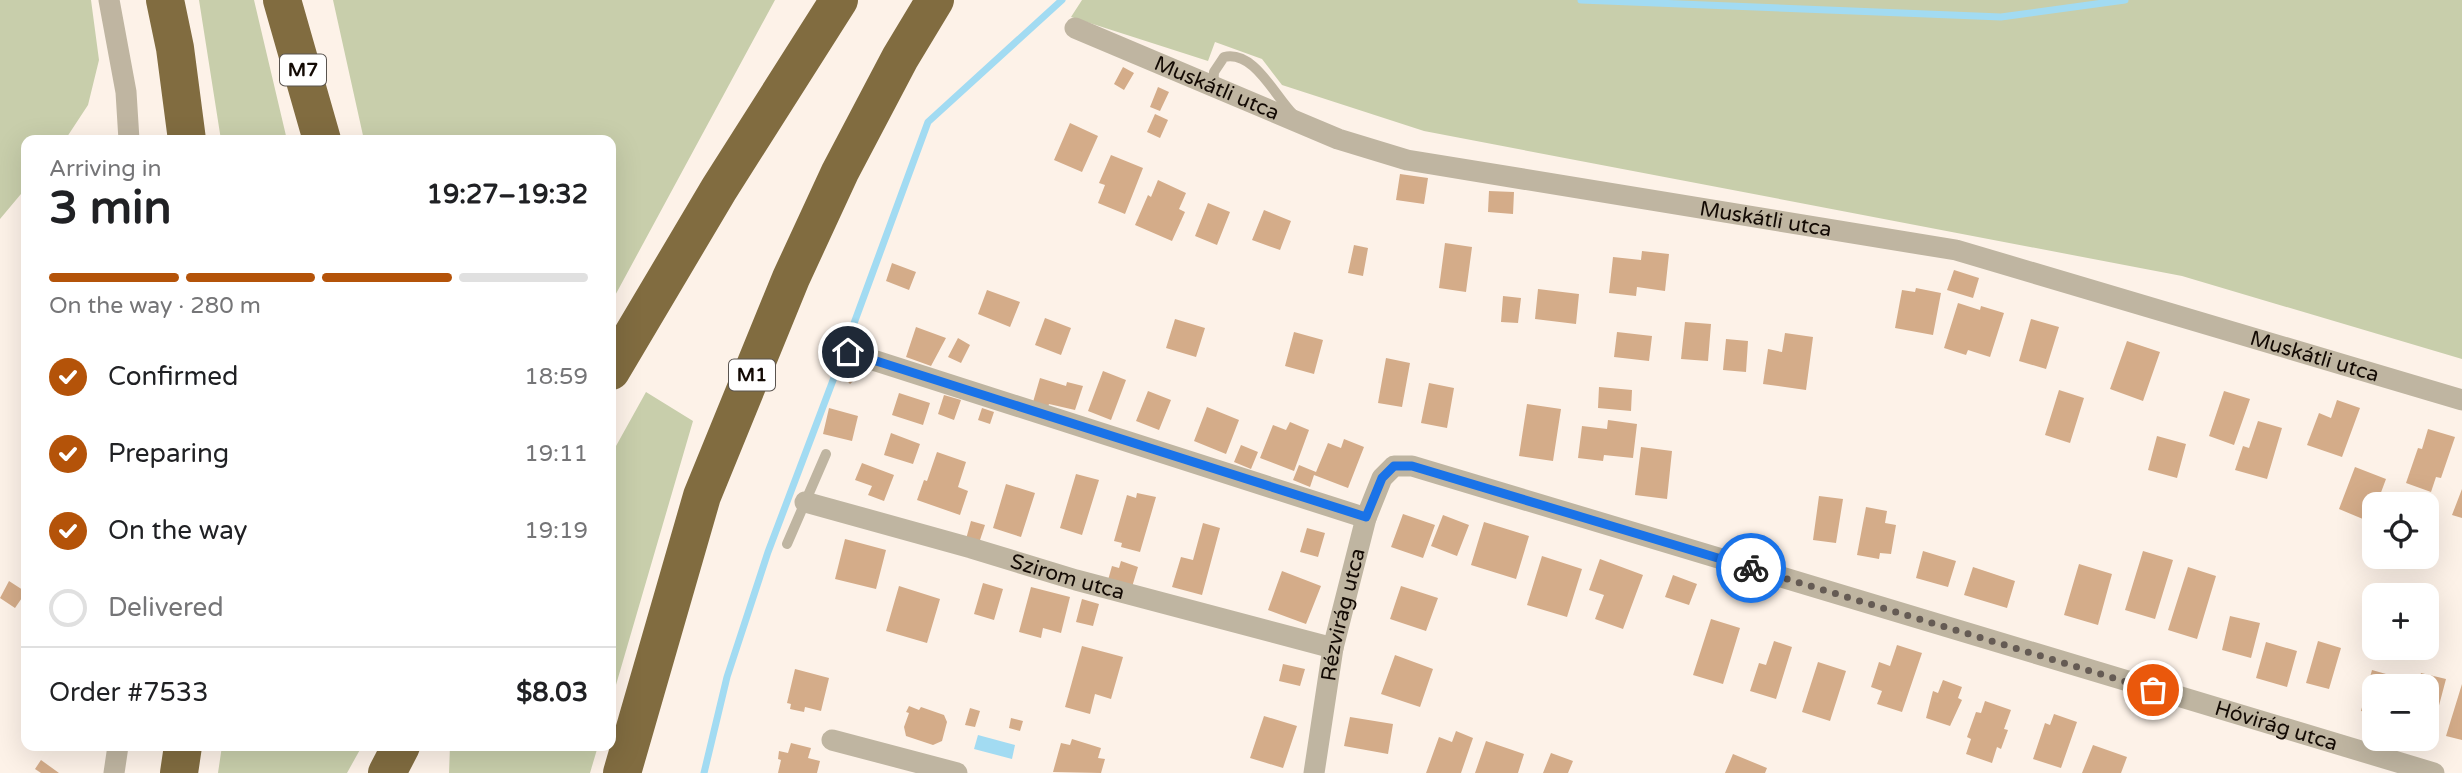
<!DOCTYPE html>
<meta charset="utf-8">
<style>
:root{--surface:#fff;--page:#f6f6f6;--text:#202124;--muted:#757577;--line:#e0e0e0;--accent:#b45309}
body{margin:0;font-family:"Varela Round",sans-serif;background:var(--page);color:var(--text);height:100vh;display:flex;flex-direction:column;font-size:26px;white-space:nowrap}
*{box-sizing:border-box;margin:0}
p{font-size:23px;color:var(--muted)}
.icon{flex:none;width:38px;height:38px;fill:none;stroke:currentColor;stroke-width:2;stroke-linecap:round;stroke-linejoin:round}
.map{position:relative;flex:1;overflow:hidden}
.side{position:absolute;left:21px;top:135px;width:595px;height:616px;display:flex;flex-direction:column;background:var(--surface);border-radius:14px;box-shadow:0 7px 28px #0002}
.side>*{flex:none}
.controls{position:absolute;left:2362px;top:492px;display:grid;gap:14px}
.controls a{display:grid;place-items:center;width:77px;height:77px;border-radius:14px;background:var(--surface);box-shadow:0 7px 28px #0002;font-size:35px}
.pin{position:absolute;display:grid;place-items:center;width:60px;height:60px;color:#fff;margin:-30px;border:4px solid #fff;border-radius:50%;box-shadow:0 2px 7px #0007}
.courier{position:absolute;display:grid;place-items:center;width:70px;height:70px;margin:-35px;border:5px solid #1a73e8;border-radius:50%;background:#fff;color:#222;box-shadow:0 2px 9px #0007}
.headline em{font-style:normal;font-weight:700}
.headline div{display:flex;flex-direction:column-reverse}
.headline{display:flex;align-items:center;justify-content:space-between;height:119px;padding:0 28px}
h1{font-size:46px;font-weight:700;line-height:52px}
.bar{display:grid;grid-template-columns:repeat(4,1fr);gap:10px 7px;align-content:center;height:84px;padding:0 28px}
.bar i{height:9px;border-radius:5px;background:var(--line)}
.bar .on{background:var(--accent)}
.bar p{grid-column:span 4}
.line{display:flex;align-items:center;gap:18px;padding:0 28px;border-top:2px solid var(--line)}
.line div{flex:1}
ol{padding:0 28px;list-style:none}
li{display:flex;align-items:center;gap:21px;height:77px}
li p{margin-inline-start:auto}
li .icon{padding:7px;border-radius:50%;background:var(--accent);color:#fff;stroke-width:4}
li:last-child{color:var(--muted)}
li i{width:38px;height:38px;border:4px solid var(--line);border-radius:50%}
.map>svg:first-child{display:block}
</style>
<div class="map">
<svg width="2462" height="773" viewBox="0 0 2462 773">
<rect width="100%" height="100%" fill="#fdf2e8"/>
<!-- green -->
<path fill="#c8ceab" d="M 0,0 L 91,0 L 99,60 L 88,105 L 65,140 L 26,140 L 26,188 L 0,219 Z
M 199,0 L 254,0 L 287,140 L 221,140 Z
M 333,0 L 775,0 L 611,303 L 611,140 L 364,140 Z
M 1082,0 L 2462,0 L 2462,359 L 2182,276 L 1424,131 L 1282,85 L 1262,59 L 1215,42 L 1208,61 L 1071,17 Z
M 646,392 L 693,421 L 611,702 L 611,455 Z
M 222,746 L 362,746 L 347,773 L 218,773 Z
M 450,746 L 598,746 L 590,773 L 449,773 Z"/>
<!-- water -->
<path fill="#a2dbf2" d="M 978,735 L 1015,745 L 1012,759 L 974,749 Z"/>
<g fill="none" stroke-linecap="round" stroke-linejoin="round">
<!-- stream -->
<path stroke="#a2dbf2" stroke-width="7" d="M 1581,0 L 2001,17 L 2125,0
M 853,326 L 928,122 L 1062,0
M 704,773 L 727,677 L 768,552 L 835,375"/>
</g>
<!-- building -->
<path fill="#d4ac89" d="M 1123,67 L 1134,73 L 1124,90 L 1114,84 Z
M 1158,87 L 1169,92 L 1160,111 L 1150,107 Z
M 1155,114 L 1168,120 L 1160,138 L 1147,132 Z
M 1070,123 L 1098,136 L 1082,172 L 1054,160 Z
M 1111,155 L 1143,168 L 1125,214 L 1098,203 L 1105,185 L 1099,183 Z
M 1400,174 L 1428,178 L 1424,204 L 1396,200 Z
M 1158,180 L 1186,193 L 1179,209 L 1185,212 L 1172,241 L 1135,225 L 1148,195 L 1151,197 Z
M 1489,191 L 1514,192 L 1513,214 L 1488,212 Z
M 1208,203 L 1230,212 L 1217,245 L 1195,236 Z
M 1264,210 L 1291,221 L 1280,250 L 1252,240 Z
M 1445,243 L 1472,247 L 1466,292 L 1439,288 Z
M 1354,245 L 1368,248 L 1363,276 L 1348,273 Z
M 1642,251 L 1669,254 L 1665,291 L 1637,287 L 1636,296 L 1609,293 L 1613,257 L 1641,260 Z
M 892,263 L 916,272 L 909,290 L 886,281 Z
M 1954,270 L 1979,278 L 1973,298 L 1947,290 Z
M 1916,288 L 1941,293 L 1933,335 L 1895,328 L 1902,290 L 1915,292 Z
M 1538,289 L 1579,294 L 1576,324 L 1535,319 Z
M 987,290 L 1020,302 L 1010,327 L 978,314 Z
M 1503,296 L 1521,298 L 1518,323 L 1501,322 Z
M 1958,303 L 1980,310 L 1981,306 L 2004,313 L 1990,357 L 1968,350 L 1966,355 L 1944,348 Z
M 1045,318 L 1071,328 L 1061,355 L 1035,345 Z
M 1175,319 L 1205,328 L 1196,357 L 1166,348 Z
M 2031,319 L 2059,327 L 2046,369 L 2019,361 Z
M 1685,322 L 1711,324 L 1708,361 L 1681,359 Z
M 916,327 L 946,338 L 931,366 L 906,357 Z
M 1294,332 L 1323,340 L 1314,374 L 1285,366 Z
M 1617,332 L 1652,336 L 1649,361 L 1614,357 Z
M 1785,333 L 1813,337 L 1806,390 L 1763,384 L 1768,349 L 1782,352 Z
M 958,338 L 970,345 L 961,363 L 948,357 Z
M 1726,339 L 1748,341 L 1746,372 L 1723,370 Z
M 2127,341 L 2160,352 L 2143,401 L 2110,389 Z
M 1386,358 L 1410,363 L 1402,407 L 1378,403 Z
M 853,362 L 862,373 L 850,384 L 840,373 Z
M 1103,371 L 1126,380 L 1111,420 L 1088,411 Z
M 1040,378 L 1066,386 L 1067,382 L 1083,386 L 1075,410 L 1049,404 L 1046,413 L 1031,409 Z
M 1429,383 L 1454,388 L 1447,428 L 1421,423 Z
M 1599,387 L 1632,390 L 1631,411 L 1598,408 Z
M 2059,390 L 2084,398 L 2070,443 L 2045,435 Z
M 1148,391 L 1171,400 L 1159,430 L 1136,421 Z
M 2224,391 L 2250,399 L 2234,445 L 2209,436 Z
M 899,393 L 930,403 L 923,425 L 892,415 Z
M 944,395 L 961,400 L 954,420 L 938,414 Z
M 2337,400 L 2360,408 L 2342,457 L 2307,445 L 2319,413 L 2331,418 Z
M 1527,404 L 1561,409 L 1553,461 L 1519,456 Z
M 1207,407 L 1239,420 L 1226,454 L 1194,441 Z
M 829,408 L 858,416 L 852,441 L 823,434 Z
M 982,408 L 994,412 L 990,424 L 978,420 Z
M 1608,420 L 1637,424 L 1633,458 L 1604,455 L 1603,461 L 1578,458 L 1582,426 L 1607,429 Z
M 2258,421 L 2282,428 L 2267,479 L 2235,470 L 2243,446 L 2249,448 Z
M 1290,422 L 1309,430 L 1294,471 L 1260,458 L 1273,425 L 1286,430 Z
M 2428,429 L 2455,437 L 2441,478 L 2436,477 L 2431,492 L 2406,483 L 2418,448 L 2422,449 Z
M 891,433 L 920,444 L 913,464 L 884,455 Z
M 2157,436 L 2186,444 L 2177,478 L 2148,470 Z
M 1344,439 L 1364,447 L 1348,488 L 1314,475 L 1310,487 L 1293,480 L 1299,465 L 1316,472 L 1328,443 L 1341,448 Z
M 1241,445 L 1258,452 L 1251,469 L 1234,462 Z
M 1641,447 L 1672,451 L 1667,499 L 1635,495 Z
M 937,452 L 966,462 L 958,487 L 968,491 L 960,515 L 917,500 L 924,480 L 927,481 Z
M 862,463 L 894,475 L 884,501 L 868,495 L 872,486 L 855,480 Z
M 2355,467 L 2386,479 L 2370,522 L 2339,509 Z
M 1076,474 L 1099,480 L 1082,535 L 1060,528 Z
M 1006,484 L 1035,493 L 1021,537 L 993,528 Z
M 2462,489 L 2462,518 L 2452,515 Z
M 1137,493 L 1156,497 L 1140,552 L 1121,547 L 1122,543 L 1114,541 L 1127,495 L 1136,498 Z
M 1819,496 L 1843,499 L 1836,543 L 1813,540 Z
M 1866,507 L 1887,511 L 1885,523 L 1896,525 L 1891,554 L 1880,553 L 1879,559 L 1857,555 Z
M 1403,514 L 1435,525 L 1423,558 L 1391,547 Z
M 1443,515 L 1469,525 L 1457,556 L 1431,546 Z
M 971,521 L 985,525 L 979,543 L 966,539 Z
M 1484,522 L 1529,536 L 1516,579 L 1471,565 Z
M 1203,523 L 1220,528 L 1202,595 L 1172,587 L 1181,557 L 1193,560 Z
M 1307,528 L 1325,533 L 1318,557 L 1300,552 Z
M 845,539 L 886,550 L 876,589 L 835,579 Z
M 1923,551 L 1956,561 L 1948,587 L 1916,578 Z
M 2143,551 L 2173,560 L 2155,619 L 2125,610 Z
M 1542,556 L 1582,569 L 1567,617 L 1527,605 Z
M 1600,559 L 1643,575 L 1623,629 L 1595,619 L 1604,595 L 1589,590 Z
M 1121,561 L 1138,567 L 1132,587 L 1108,580 L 1112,566 L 1119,568 Z
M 2079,564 L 2112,574 L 2098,625 L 2064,615 Z
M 1973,567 L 2015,581 L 2007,608 L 1964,595 Z
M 2188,567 L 2216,576 L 2197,639 L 2168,630 Z
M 1282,571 L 1321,586 L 1306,624 L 1268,610 Z
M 1673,575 L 1697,584 L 1689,605 L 1665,597 Z
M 9,581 L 26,592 L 15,608 L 0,598 Z
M 983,583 L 1003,589 L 994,620 L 974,614 Z
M 899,586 L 940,599 L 927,643 L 886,631 Z
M 1401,586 L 1438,598 L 1426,631 L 1390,619 Z
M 1031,587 L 1070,597 L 1061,633 L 1043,628 L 1041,638 L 1019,632 Z
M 1082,599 L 1099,604 L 1093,626 L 1076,622 Z
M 2230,616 L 2260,623 L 2251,658 L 2222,650 Z
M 1711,619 L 1740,628 L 1723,684 L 1693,675 Z
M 1774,641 L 1792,647 L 1776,699 L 1750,691 L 1759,663 L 1766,665 Z
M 2318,641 L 2341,648 L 2329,689 L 2306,683 Z
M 2266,642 L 2297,651 L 2287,687 L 2256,678 Z
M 1897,645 L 1922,653 L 1902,712 L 1877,704 L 1882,691 L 1871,687 L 1879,662 L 1890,666 Z
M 1082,646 L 1123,657 L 1111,699 L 1095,694 L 1090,714 L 1065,707 Z
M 1395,655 L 1433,669 L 1420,707 L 1381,694 Z
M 1818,662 L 1846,671 L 1830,721 L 1802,712 Z
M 1283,664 L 1305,669 L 1300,686 L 1279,681 Z
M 795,669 L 829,678 L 821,711 L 805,707 L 804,712 L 790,709 L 791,704 L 787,703 Z
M 2372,670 L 2393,676 L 2390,686 L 2375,686 L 2375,714 L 2361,711 Z
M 2421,673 L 2446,679 L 2432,732 L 2427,731 L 2427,686 L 2418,686 Z
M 1943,680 L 1962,687 L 1958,698 L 1962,700 L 1950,726 L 1926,718 L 1933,691 L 1938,693 Z
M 2462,684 L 2462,740 L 2446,736 Z
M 1985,701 L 2011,710 L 2004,729 L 2008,730 L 2001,749 L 1997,747 L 1992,763 L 1966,754 L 1971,739 L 1967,737 L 1976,712 L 1981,713 Z
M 909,706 L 919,710 L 921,707 L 944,715 L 947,722 L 942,741 L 933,745 L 906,736 L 904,727 L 909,713 L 906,712 Z
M 970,708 L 980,711 L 975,727 L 965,725 Z
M 2054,714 L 2077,722 L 2061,768 L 2033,759 L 2045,723 L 2050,725 Z
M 1264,716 L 1297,726 L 1283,768 L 1250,758 Z
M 1350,717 L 1393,724 L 1388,754 L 1344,746 Z
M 1011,718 L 1023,721 L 1020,731 L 1009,728 Z
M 1456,731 L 1473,738 L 1461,773 L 1426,773 L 1439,737 L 1452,742 Z
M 1072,739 L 1101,748 L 1098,758 L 1105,759 L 1101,773 L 1053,772 L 1061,743 L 1070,745 Z
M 1486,741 L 1524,754 L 1518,773 L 1475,773 Z
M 791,743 L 811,748 L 808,758 L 820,761 L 817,773 L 778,773 L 781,760 L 778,759 L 779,751 L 788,753 Z
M 2093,745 L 2127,757 L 2121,773 L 2082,773 Z
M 1551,753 L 1573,761 L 1568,773 L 1543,773 Z
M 1733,754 L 1767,768 L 1765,773 L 1725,773 Z
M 41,760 L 59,773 L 41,773 L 35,769 Z"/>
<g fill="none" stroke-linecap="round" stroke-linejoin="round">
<!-- service -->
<path stroke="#bfb5a1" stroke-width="10" d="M 1213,87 L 1214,72 L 1224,57 C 1254,50 1274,95 1293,114
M 787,544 L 826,454"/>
<!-- minor -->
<g stroke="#bfb5a1" stroke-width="21">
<path d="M 109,0 L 126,92 L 129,140"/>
<path id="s1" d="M 1075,28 L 1338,139 L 1407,160 L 1956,250 L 2462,400"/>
<path d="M 848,352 L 1366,518"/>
<path id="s2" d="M 805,502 L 971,548 L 1076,580 L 1333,648"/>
<path d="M 832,740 L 957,773"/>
<path d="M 114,773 L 118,746"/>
<path id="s3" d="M 1314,773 L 1333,648 L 1366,518 L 1382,478 L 1394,466 L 1412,466 L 2434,773"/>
</g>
<!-- motorway -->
<path stroke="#816c40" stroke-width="38" d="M 165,0 L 175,48 L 187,140
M 282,0 L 322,140
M 611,371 L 719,189 L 839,0
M 179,773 L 183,746
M 387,773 L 401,746
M 622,773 L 702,496 L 791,278 L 840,172 L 900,58 L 935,0"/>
</g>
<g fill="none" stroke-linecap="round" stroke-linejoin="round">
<!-- done -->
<path stroke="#655b54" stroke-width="7" stroke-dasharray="0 12.6" d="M 1751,568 L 2153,690"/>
<!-- route -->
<path stroke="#1a73e8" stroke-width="9" d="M 848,352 L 1366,517 L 1382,478 L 1394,466 L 1412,466 L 1751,568"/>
</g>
<g text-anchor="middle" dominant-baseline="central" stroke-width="6" stroke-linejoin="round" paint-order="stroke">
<!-- shield labels -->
<g fill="#fff" stroke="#5a544f" stroke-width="2">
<rect x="280" y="54.5" width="46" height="31" rx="5"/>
<rect x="729" y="359.5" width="46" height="31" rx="5"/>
</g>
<g font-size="19" font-weight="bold" fill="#130a04">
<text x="303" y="70">M7</text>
<text x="752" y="375">M1</text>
</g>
<!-- street labels -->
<g font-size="21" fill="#130a04" stroke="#fff">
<text stroke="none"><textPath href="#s1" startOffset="154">Muskátli utca</textPath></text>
<text stroke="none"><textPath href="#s1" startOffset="721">Muskátli utca</textPath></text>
<text stroke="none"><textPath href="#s1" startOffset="1288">Muskátli utca</textPath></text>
<text stroke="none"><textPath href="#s2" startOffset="273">Szirom utca</textPath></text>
<text stroke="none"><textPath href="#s3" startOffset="161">Rézvirág utca</textPath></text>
<text stroke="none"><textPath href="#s3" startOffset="1241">Hóvirág utca</textPath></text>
</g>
</g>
</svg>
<div class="controls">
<a><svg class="icon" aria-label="locate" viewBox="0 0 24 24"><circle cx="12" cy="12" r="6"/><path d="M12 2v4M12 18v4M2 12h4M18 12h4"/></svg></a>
<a>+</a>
<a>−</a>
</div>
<div class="pin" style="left:2153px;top:690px;background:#ea580c"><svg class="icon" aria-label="bag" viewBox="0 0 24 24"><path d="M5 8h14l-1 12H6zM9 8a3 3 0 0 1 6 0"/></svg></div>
<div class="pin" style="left:848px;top:352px;background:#1f2937"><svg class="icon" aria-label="home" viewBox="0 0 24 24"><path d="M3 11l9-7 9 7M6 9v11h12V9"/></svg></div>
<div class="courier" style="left:1751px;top:568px"><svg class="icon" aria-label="bike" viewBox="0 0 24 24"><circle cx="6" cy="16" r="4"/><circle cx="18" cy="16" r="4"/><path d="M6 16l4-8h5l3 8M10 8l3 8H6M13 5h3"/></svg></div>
<section class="side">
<div class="headline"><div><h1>3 min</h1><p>Arriving in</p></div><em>19:27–19:32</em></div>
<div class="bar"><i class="on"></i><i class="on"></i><i class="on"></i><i></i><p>On the way · 280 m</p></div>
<ol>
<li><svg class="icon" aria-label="check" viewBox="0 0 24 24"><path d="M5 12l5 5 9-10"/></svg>Confirmed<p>18:59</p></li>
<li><svg class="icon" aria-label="check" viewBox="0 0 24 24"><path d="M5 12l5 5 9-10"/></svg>Preparing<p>19:11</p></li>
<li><svg class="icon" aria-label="check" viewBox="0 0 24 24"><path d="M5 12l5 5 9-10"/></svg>On the way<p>19:19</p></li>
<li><i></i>Delivered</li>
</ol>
<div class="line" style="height:91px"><div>Order #7533</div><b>$8.03</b></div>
</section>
</div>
